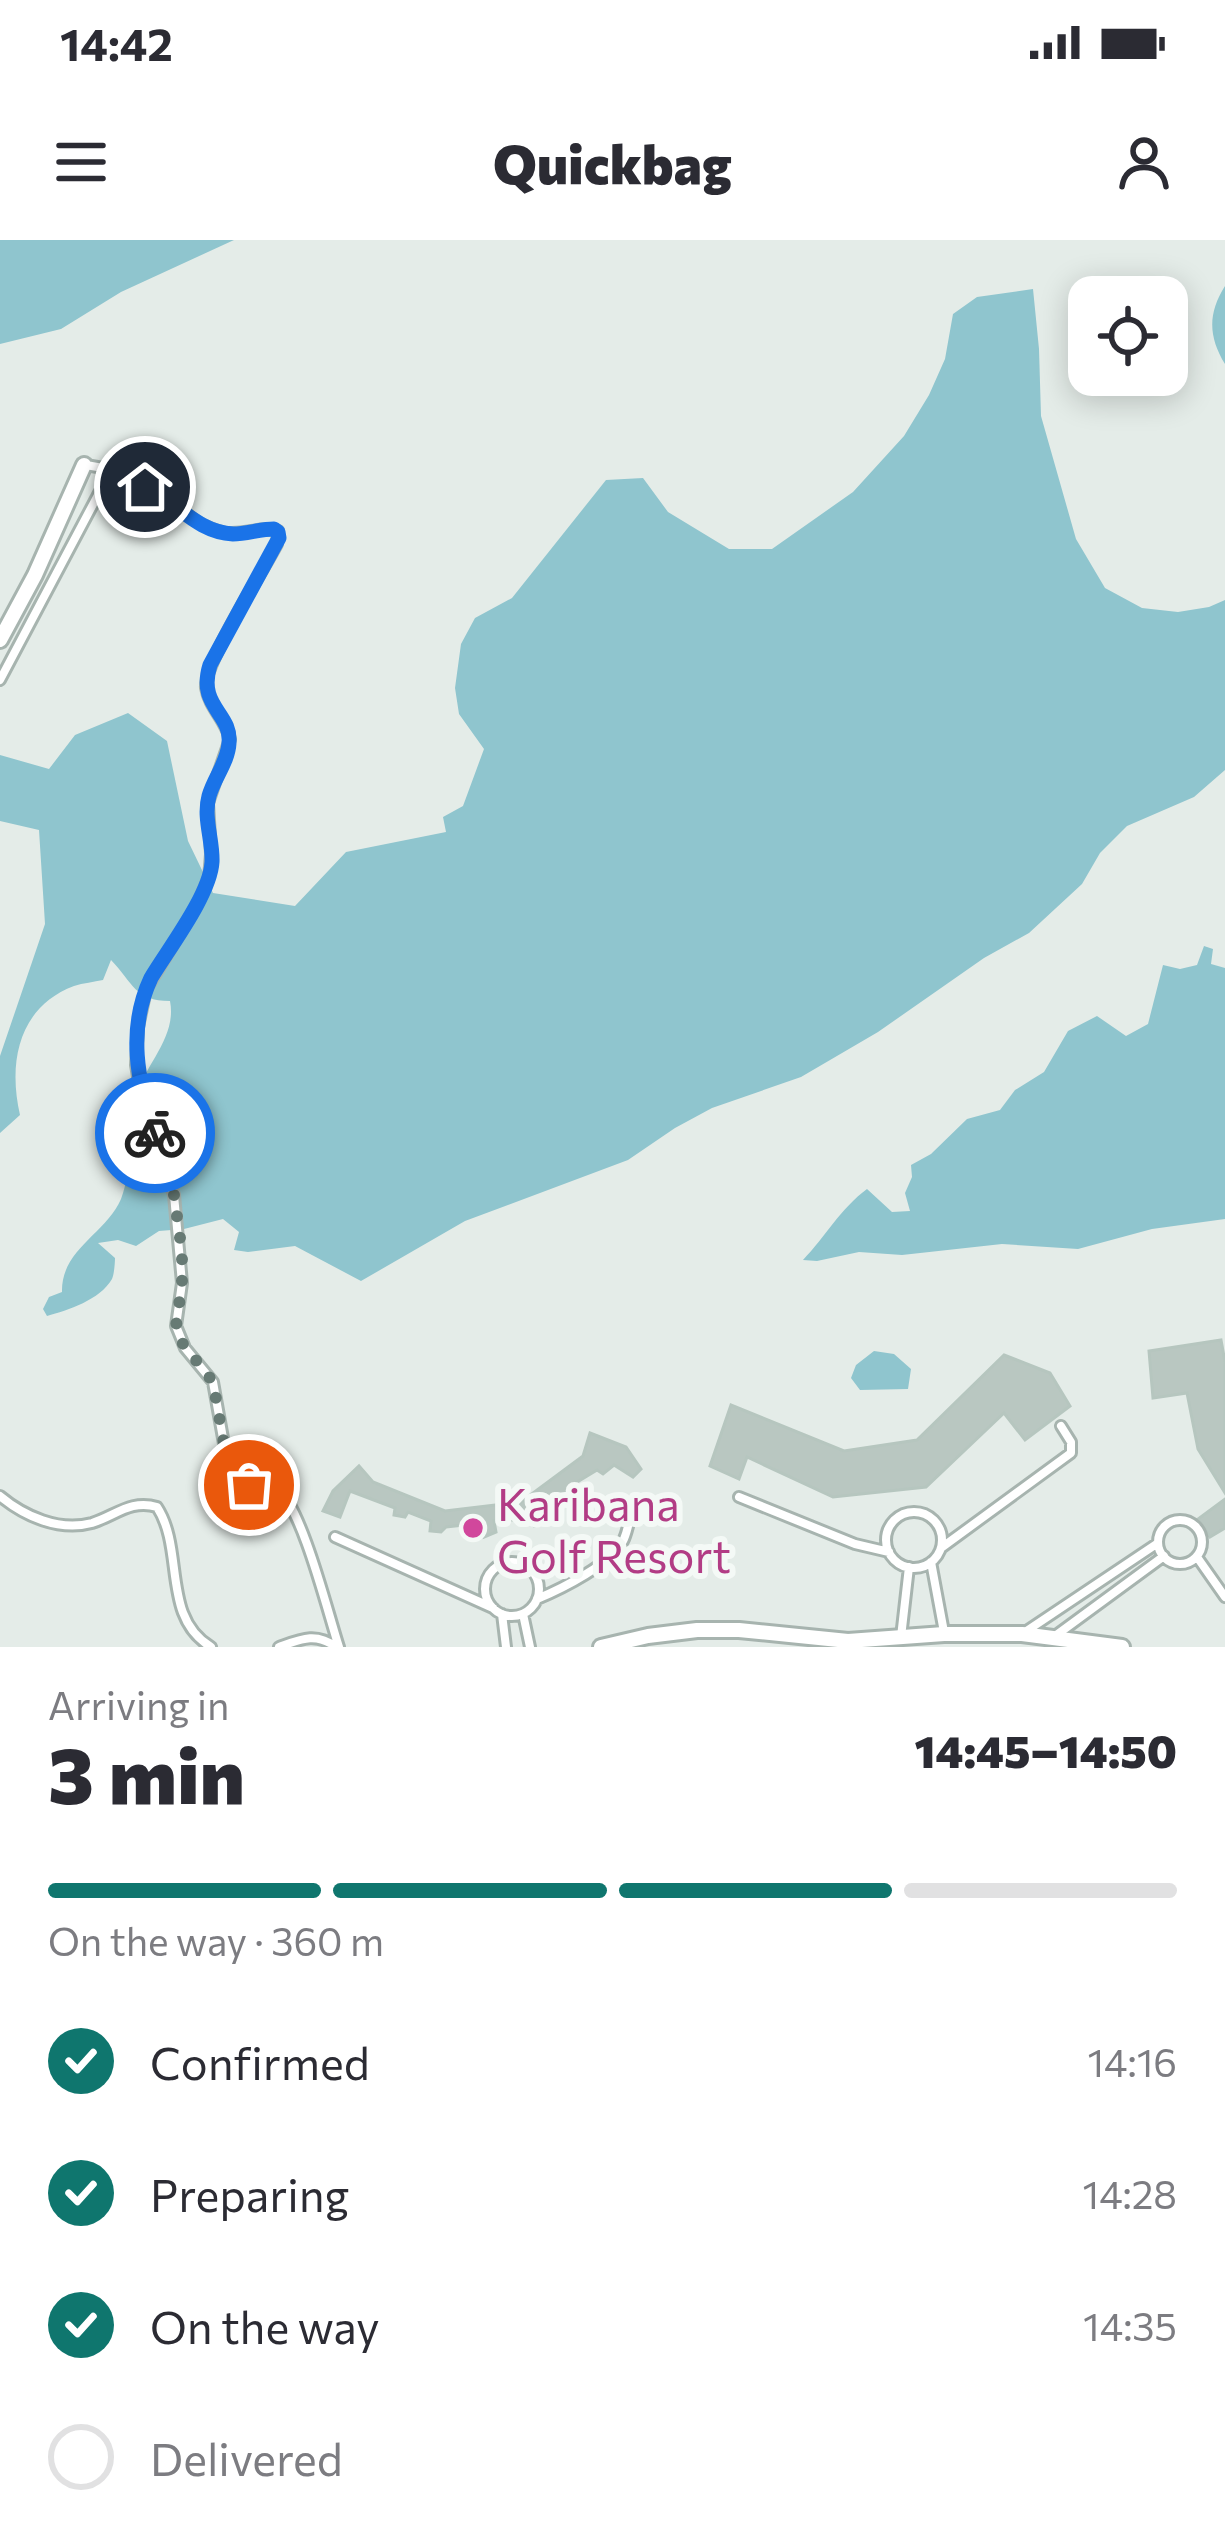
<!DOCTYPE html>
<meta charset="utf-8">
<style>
:root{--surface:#fff;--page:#f2f2f3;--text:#2b2b33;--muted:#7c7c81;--line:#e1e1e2;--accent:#0f766e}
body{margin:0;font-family:Commissioner,sans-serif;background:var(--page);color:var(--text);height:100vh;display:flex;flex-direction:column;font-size:45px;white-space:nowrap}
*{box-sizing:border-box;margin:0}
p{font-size:39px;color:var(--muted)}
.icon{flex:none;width:66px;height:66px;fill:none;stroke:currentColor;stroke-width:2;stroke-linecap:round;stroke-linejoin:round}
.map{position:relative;height:1407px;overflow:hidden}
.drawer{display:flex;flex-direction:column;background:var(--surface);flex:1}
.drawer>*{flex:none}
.buttons{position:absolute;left:1068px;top:36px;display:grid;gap:24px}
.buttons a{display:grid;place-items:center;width:120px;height:120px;border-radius:24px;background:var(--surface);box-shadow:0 6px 30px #0003;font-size:60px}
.pin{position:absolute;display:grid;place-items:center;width:102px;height:102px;color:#fff;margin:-51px;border:6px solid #fff;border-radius:50%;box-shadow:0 3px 12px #0007}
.courier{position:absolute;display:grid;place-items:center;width:120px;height:120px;margin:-60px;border:9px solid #1a73e8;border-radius:50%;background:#fff;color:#222;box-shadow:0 3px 15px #0007}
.headline em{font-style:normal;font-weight:800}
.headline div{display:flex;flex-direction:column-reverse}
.headline{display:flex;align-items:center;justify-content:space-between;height:204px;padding:0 48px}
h1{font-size:78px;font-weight:800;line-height:90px}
.bar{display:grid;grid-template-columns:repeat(4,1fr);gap:18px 12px;align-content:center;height:144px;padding:0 48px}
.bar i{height:15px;border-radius:9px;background:var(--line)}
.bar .selected{background:var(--accent)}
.bar p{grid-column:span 4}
ol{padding:0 48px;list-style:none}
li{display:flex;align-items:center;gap:36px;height:132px}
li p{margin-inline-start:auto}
li .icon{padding:12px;border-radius:50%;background:var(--accent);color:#fff;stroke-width:4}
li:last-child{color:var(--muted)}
li i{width:66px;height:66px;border:6px solid var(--line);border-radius:50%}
.status{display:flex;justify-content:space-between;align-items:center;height:84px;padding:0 60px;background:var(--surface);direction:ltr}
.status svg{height:33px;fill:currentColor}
header{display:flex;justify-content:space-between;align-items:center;height:156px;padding:0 48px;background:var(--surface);font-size:54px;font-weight:800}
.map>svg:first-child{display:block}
</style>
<div class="status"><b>14:42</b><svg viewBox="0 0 49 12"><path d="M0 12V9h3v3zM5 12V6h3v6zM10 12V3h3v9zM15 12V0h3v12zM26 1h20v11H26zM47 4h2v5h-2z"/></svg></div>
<header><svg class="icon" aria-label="menu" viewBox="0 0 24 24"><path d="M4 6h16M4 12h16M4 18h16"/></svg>Quickbag<svg class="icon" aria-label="person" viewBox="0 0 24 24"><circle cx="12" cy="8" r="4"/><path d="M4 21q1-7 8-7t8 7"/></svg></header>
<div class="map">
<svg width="1225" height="1407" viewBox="0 0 1225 1407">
<rect width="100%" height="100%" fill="#e4ece8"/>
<!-- water -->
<path fill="#8fc5ce" d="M 0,0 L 234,0 L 121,52 L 61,89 L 0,104 Z
M 1225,46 L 1225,124 C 1208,96 1208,73 1225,46 Z
M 1033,49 L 1039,109 L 1041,176 L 1076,299 L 1105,348 L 1142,368 L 1178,372 L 1209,367 L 1225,360 L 1225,530 L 1194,557 L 1127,586 L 1100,613 L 1082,644 L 1029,693 L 984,718 L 878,792 L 801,837 L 712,868 L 675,888 L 628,920 L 465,981 L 361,1041 L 295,1006 L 248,1012 L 234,1010 L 239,992 L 223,979 L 184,989 L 159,991 L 136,1006 L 118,1000 L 98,1003 L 115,1018 C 115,1023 114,1035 112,1039 C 100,1060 68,1070 47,1076 L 43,1069 L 49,1057 L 62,1052 C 61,1009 106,994 121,959 C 134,926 125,889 136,856 C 146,823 177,797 170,761 C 135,761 133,743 111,720 L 103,740 C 94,742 83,743 74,746 C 18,767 8,823 20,875 L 0,893 L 0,816 L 45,684 L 39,590 L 0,581 L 0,515 L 49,529 L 75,495 L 128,473 L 167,501 L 188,601 L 213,653 L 295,666 L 346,612 L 446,592 L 443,577 L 463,566 L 484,509 L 459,474 L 455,448 L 461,404 L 475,378 L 512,358 L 606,240 L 643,238 L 668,272 L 729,309 L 772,309 L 853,252 L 904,196 L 929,155 L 945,119 L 953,74 L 977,57 Z
M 1204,706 L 1213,709 L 1211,724 L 1225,728 L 1225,979 L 1152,989 L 1078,1009 L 1002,1004 L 902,1015 L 859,1012 L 817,1021 L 803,1020 C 825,997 841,968 867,949 L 892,972 L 910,971 L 905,953 L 912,937 L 911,925 L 931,914 L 967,879 L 1000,870 L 1015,850 L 1044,832 L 1068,791 L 1097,776 L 1126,796 L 1148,784 L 1163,725 L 1180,729 L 1197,725 Z
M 874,1111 L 894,1114 L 911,1129 L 908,1149 L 860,1150 L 851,1138 L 856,1125 Z"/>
<!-- building -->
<path fill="#b9c7c1" stroke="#b6c6bf" stroke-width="3" d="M 1221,1100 L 1225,1122 L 1225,1253 L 1198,1209 L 1187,1153 L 1153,1158 L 1149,1111 Z
M 1004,1115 L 1050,1133 L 1070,1166 L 1025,1200 L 1004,1173 L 926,1247 L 833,1257 L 747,1217 L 739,1239 L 710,1226 L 731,1165 L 844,1211 L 917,1200 Z
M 590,1193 L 626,1207 L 641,1229 L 633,1237 L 614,1225 L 603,1234 L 597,1230 L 569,1247 L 575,1257 L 565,1264 L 559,1254 L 538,1272 L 545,1284 L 534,1286 L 527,1279 L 494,1281 L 496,1292 L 484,1297 L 482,1283 L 446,1287 L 441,1292 L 430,1291 L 431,1281 L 408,1272 L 405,1277 L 394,1275 L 395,1268 L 350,1251 L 340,1277 L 323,1271 L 333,1251 L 359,1226 L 373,1242 L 445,1271 L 521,1262 L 583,1216 Z
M 1225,1259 L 1225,1288 L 1210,1297 L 1198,1279 Z"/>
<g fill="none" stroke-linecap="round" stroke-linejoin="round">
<!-- service casing -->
<g stroke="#a7b4af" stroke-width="14">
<path id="service" d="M 86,225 L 103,228 L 111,243
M 0,440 L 99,253 L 111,243 C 129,244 151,246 166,257 C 185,272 197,286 222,292 C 241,297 260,285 278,291 L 277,304 C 263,331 203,425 206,448 C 209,467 226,481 230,499 L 208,563 L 211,614 L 209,637 L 197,665 L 146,750 L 138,787 L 136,825 L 141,854 L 174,955 L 182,1043 L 176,1086 L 185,1108 L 213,1142 L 229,1232 L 240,1242 L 277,1247 C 303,1271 327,1370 339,1407
M 0,1256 C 24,1276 59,1292 92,1283 C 115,1276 131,1259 157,1267 C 185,1310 161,1377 211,1407
M 739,1257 L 855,1304 L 889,1312
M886 1300a28 28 0 1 1 56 0a28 28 0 1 1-56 0Z
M1158 1302a22 22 0 1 1 44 0a22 22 0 1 1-44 0Z
M 335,1297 L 493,1368
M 941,1308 L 1071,1213 L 1071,1202 L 1061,1186
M 1197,1317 L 1225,1357
M 931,1322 L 944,1392
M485 1349a27 27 0 1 1 54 0a27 27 0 1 1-54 0Z
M 537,1359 C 561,1349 614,1323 624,1299 C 629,1287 631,1273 633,1261
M 502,1374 L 506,1407
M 523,1374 L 530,1407
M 1025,1392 L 1158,1303
M 1055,1396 L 1164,1316
M 901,1397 L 909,1327
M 279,1407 C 301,1399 316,1392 336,1407"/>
</g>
<!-- minor casing -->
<g stroke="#a7b4af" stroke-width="20">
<path id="minor" d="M 0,400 L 35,335 L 84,225
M 601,1407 L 648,1396 L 697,1390 L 739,1390 L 848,1401 L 944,1394 L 1022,1394 L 1122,1407"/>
</g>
<!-- service -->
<use href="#service" stroke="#fff" stroke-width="8"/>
<!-- minor -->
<use href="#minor" stroke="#fff" stroke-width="14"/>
</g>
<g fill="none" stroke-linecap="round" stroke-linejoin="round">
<!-- done -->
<path stroke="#677a74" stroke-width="12" stroke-dasharray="0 21.6" d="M 155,893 L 174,955 L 182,1012 L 182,1043 L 176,1086 L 180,1100 L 213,1142 L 229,1232 L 240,1242 L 249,1245"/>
<!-- route -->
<path stroke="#1a73e8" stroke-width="15" d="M 145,247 C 176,261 196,292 233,294 C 247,294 260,289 274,289 L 278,292 L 279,298 L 210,425 C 197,467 232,473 229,503 C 228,522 214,538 209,556 C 203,578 213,600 212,622 C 210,655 169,708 151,738 C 127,789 137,842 155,893"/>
</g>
<!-- markers -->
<circle fill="#d1479c" stroke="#f4f9f6" stroke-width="4.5" cx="473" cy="1288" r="12"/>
<g text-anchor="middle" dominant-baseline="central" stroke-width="12" stroke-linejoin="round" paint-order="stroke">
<!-- hotel labels -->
<g font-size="45" fill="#b23c85" stroke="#f4f9f6" text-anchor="start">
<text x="497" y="1262">Karibana<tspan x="497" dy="52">Golf Resort</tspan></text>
</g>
</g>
</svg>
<div class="buttons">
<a><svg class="icon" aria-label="locate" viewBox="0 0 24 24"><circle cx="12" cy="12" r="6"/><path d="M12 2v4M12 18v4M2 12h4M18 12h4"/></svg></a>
</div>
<div class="pin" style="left:249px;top:1245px;background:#ea580c"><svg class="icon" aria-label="bag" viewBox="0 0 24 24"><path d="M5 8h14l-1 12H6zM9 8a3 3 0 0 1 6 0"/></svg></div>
<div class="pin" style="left:145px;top:247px;background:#1f2937"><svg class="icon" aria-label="home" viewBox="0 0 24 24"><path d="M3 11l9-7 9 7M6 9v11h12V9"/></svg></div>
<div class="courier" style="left:155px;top:893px"><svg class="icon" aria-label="bike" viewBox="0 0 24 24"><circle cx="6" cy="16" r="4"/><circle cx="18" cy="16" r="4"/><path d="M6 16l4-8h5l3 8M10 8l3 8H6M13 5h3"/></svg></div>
</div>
<section class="drawer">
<div class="headline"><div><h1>3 min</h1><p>Arriving in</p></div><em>14:45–14:50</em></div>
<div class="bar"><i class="selected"></i><i class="selected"></i><i class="selected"></i><i></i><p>On the way · 360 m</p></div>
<ol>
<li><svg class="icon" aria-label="check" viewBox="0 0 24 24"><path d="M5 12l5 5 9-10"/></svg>Confirmed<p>14:16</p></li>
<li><svg class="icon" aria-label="check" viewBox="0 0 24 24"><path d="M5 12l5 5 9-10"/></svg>Preparing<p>14:28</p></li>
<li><svg class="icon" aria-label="check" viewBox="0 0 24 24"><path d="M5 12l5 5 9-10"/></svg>On the way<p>14:35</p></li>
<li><i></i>Delivered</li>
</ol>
</section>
